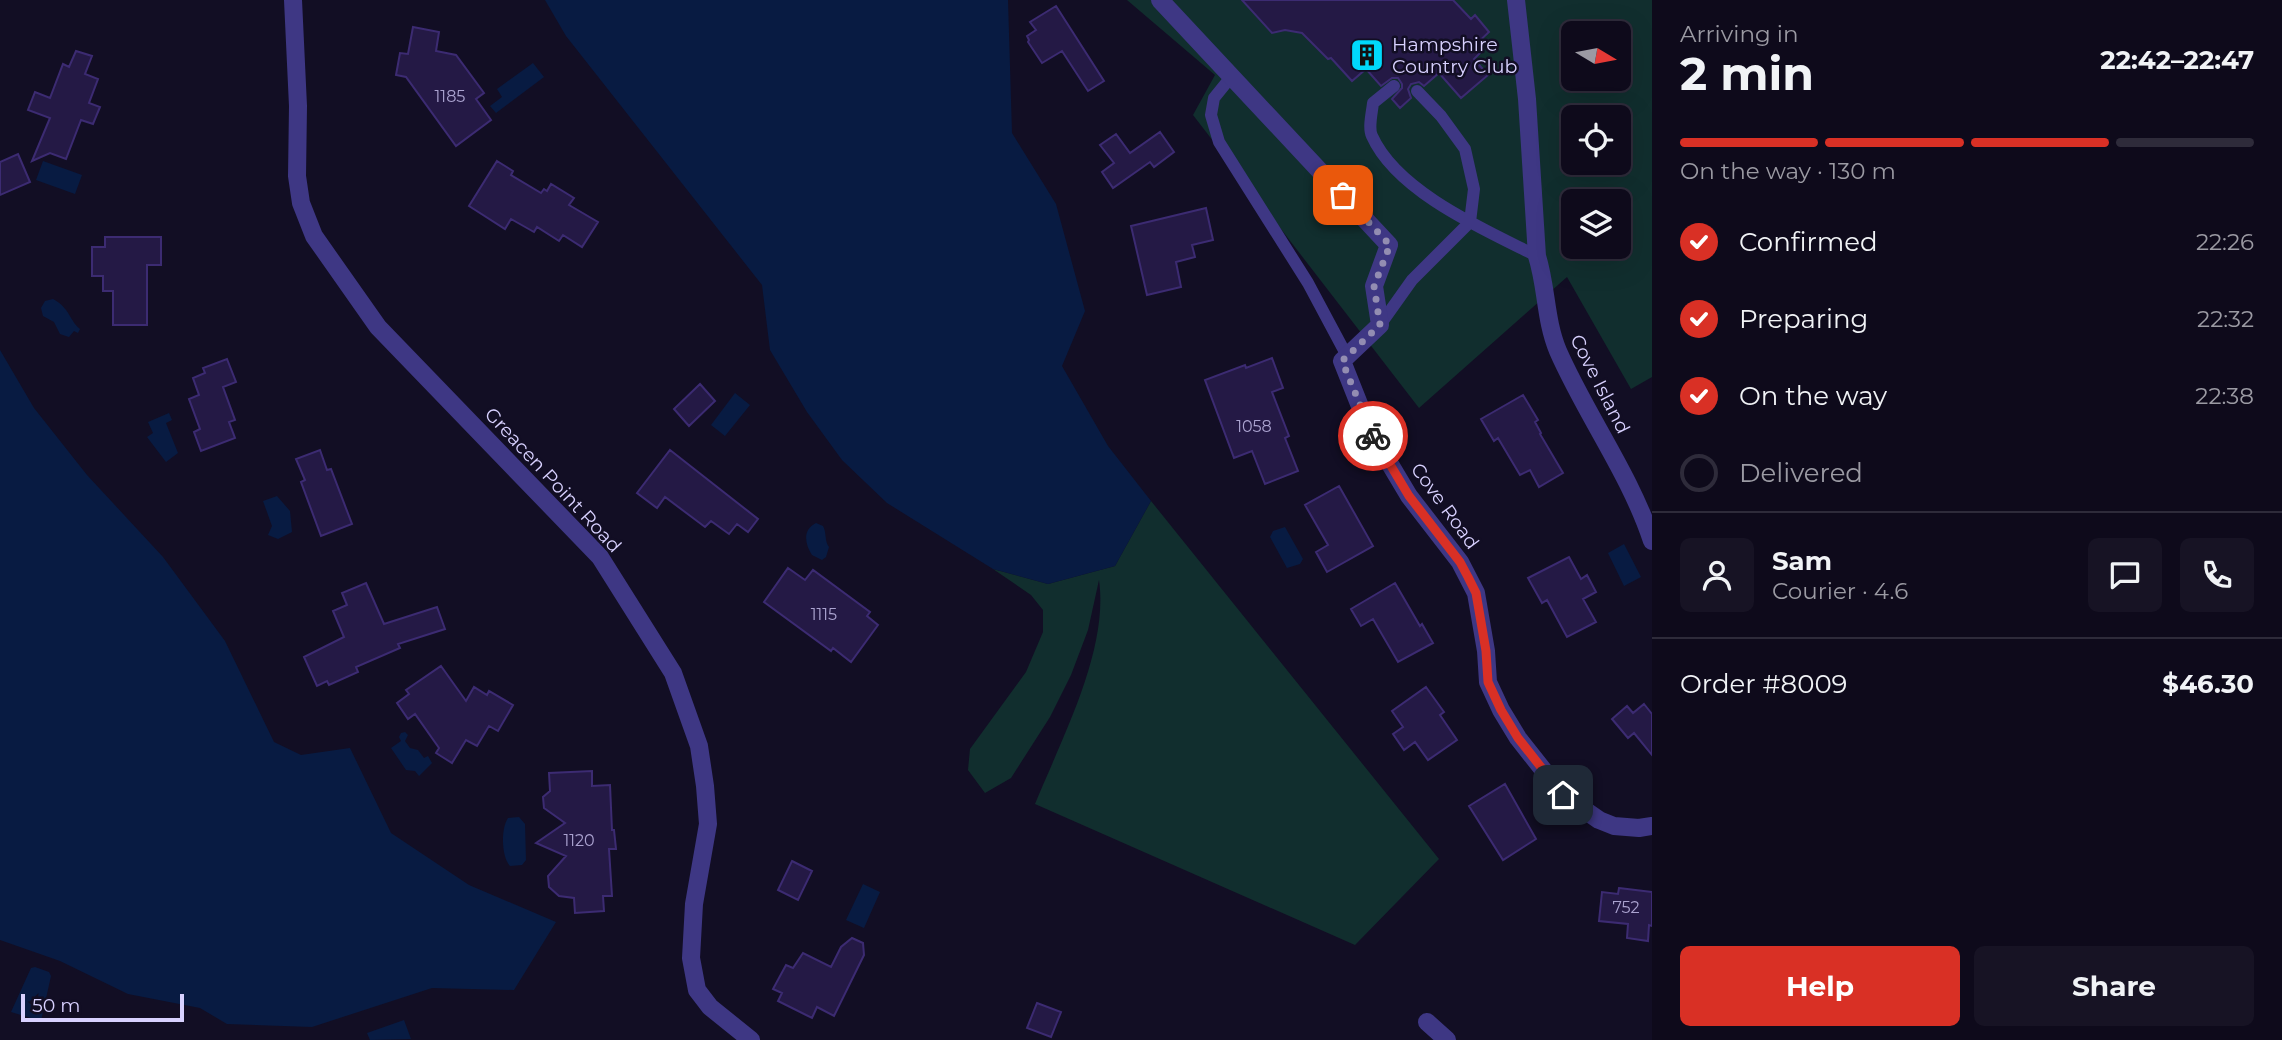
<!DOCTYPE html>
<meta charset="utf-8">
<style>
:root{--surface:#0e0a1b;--page:#171324;--text:#f1f3f6;--muted:#9b9aa3;--line:#2e2b3a;--accent:#d93025}
body{margin:0;font-family:Montserrat,sans-serif;background:var(--page);color:var(--text);height:100vh;display:flex;flex-direction:column;font-size:26px;white-space:nowrap}
*{box-sizing:border-box;margin:0}
p{font-size:23px;color:var(--muted)}
.icon{flex:none;width:38px;height:38px;fill:none;stroke:currentColor;stroke-width:2;stroke-linecap:round;stroke-linejoin:round}
.map{position:relative;flex:1;overflow:hidden}
.side{display:flex;flex-direction:column;background:var(--surface);width:630px}
.side>*{flex:none}
.needle{width:46px;rotate:100deg}
.controls{position:absolute;left:1561px;top:21px;display:grid;gap:14px}
.controls a{display:grid;place-items:center;width:70px;height:70px;border-radius:10px;background:var(--surface);box-shadow:0 7px 28px #0002,0 0 0 2px var(--line);font-size:35px}
.scale{position:absolute;left:21px;bottom:18px;width:163px;box-sizing:border-box;padding-left:7px;border:4px solid #d8d1ff;border-top:0;font-size:19px;line-height:24px;white-space:nowrap;color:#d8d1ff;-webkit-text-stroke:5px #120e24;paint-order:stroke}
.pin{position:absolute;display:grid;place-items:center;width:60px;height:60px;color:#fff;margin:-30px;border-radius:14px;box-shadow:0 4px 10px #0006}
.courier{position:absolute;display:grid;place-items:center;width:70px;height:70px;margin:-35px;border:5px solid #d93025;border-radius:50%;background:#fff;color:#222;box-shadow:0 2px 9px #0007}
.head em{font-style:normal;font-weight:700}
.head div{display:flex;flex-direction:column-reverse}
.head{display:flex;align-items:center;justify-content:space-between;height:119px;padding:0 28px}
h1{font-size:46px;font-weight:700;line-height:52px}
.bar{display:grid;grid-template-columns:repeat(4,1fr);gap:10px 7px;align-content:center;height:84px;padding:0 28px}
.bar i{height:9px;border-radius:5px;background:var(--line)}
.bar .active{background:var(--accent)}
.bar p{grid-column:span 4}
.line{display:flex;align-items:center;gap:18px;padding:0 28px;border-top:2px solid var(--line)}
.line div{flex:1}
.round{display:grid;place-items:center;flex:none;width:74px;height:74px;border-radius:10px;background:var(--page)}
ol{padding:0 28px;list-style:none}
li{display:flex;align-items:center;gap:21px;height:77px}
li p{margin-inline-start:auto}
li .icon{padding:7px;border-radius:50%;background:var(--accent);color:#fff;stroke-width:4}
li:last-child{color:var(--muted)}
li i{width:38px;height:38px;border:4px solid var(--line);border-radius:50%}
.button{display:flex;gap:14px;margin-top:auto;padding:14px 28px}
.button a{flex:1;height:80px;border-radius:10px;background:var(--accent);color:#fff;font-size:28px;font-weight:700;line-height:80px;text-align:center}
.button a+a{background:var(--page);color:var(--text)}
main{display:flex;flex:1;min-height:0}
.map>svg:first-child{display:block}
</style>
<main>
<div class="map">
<svg width="1652" height="1040" viewBox="0 0 1652 1040">
<rect width="100%" height="100%" fill="#120e24"/>
<!-- green -->
<path fill="#112e2e" fill-rule="evenodd" d="M 1127,0 L 1652,0 L 1652,377 L 1631,389 L 1567,277 L 1419,408 L 1193,115 L 1215,75 ZM 1573,33 L 1619,33 L 1619,79 L 1573,79 ZM 1573,117 L 1619,117 L 1619,163 L 1573,163 ZM 1573,201 L 1619,201 L 1619,247 L 1573,247 Z
M 1151,501 L 1439,859 L 1355,945 L 1035,804 C 1062,738 1109,650 1099,580 L 1088,630 L 1071,675 L 1050,717 L 1011,778 L 985,793 L 968,770 L 970,749 L 1026,672 L 1043,632 L 1043,610 L 1031,595 L 993,569 L 1048,584 L 1115,566 Z"/>
<!-- water -->
<path fill="#081b42" d="M 545,0 L 1008,0 L 1012,133 L 1056,204 L 1085,311 L 1062,366 L 1108,446 L 1151,501 L 1115,566 L 1048,584 L 993,569 L 887,503 L 842,460 L 807,412 L 770,350 L 762,285 L 566,36 Z
M 533,63 L 544,77 L 496,113 L 490,106 L 502,97 L 497,89 Z
M 43,161 L 82,175 L 75,194 L 36,180 Z
M 53,299 C 70,308 69,320 80,329 L 78,333 L 74,331 L 69,337 L 60,334 L 54,322 L 43,316 L 41,308 L 45,301 Z
M 0,350 L 34,408 L 87,475 L 163,557 L 225,641 L 274,742 L 301,755 L 350,748 L 391,833 L 469,885 L 556,922 L 514,990 L 432,988 L 312,1027 L 227,1024 L 200,1008 L 128,994 L 60,961 L 0,940 Z
M 735,393 L 750,405 L 725,436 L 711,425 Z
M 169,413 L 172,420 L 166,423 L 178,453 L 166,462 L 147,437 L 153,433 L 148,422 Z
M 277,496 L 290,511 L 292,532 L 278,539 L 268,535 L 272,526 L 263,501 Z
M 816,523 L 823,526 C 827,533 824,540 829,547 L 826,557 L 822,560 L 812,555 C 805,544 802,530 816,523 Z
M 1285,527 L 1303,559 L 1300,564 L 1287,568 L 1270,537 L 1273,531 Z
M 1624,544 L 1641,577 L 1624,586 L 1608,553 Z
M 405,732 L 408,735 L 405,741 L 410,748 L 418,750 L 424,758 L 428,756 L 432,763 L 419,776 L 415,771 L 406,770 L 391,748 L 401,741 L 399,737 L 401,733 Z
M 519,817 L 525,824 L 526,860 L 522,865 L 510,866 C 501,856 501,828 508,818 Z
M 863,884 L 880,892 L 864,928 L 846,920 Z
M 35,967 L 49,972 L 51,976 L 41,1021 L 11,1012 L 31,968 Z
M 404,1020 L 411,1039 L 370,1040 L 367,1033 Z"/>
<!-- building -->
<path fill="#241945" stroke="#3c2b72" stroke-width="2" d="M 1242,0 L 1453,0 L 1471,19 L 1475,15 L 1489,32 L 1475,45 L 1481,52 L 1474,59 L 1488,75 L 1461,98 L 1439,73 L 1424,86 L 1419,82 L 1411,84 L 1408,89 L 1411,98 L 1400,108 L 1392,99 L 1402,88 L 1402,84 L 1398,78 L 1392,78 L 1381,86 L 1366,69 L 1352,81 L 1331,58 L 1328,59 L 1302,33 L 1285,30 L 1272,33 Z
M 1056,6 L 1104,81 L 1088,91 L 1062,51 L 1042,63 L 1028,42 L 1029,40 L 1027,36 L 1036,30 L 1030,22 Z
M 413,27 L 439,32 L 436,51 L 456,55 L 484,93 L 476,99 L 491,120 L 456,146 L 406,77 L 396,75 L 400,53 L 408,54 Z
M 76,51 L 92,56 L 85,74 L 98,79 L 89,103 L 100,107 L 93,124 L 81,120 L 66,159 L 50,153 L 32,161 L 50,118 L 28,110 L 35,92 L 50,98 L 63,64 L 69,67 Z
M 1160,132 L 1174,152 L 1154,167 L 1150,162 L 1113,188 L 1102,172 L 1114,163 L 1100,145 L 1116,134 L 1130,153 Z
M 18,154 L 30,182 L 0,195 L 0,162 Z
M 497,161 L 513,171 L 511,175 L 541,193 L 544,189 L 547,191 L 551,184 L 574,198 L 569,205 L 598,222 L 582,247 L 563,235 L 559,241 L 537,227 L 534,232 L 511,219 L 505,229 L 469,206 Z
M 1206,208 L 1213,240 L 1192,245 L 1195,257 L 1176,262 L 1181,287 L 1147,295 L 1131,226 Z
M 105,237 L 161,237 L 161,265 L 147,265 L 147,325 L 113,325 L 113,291 L 103,291 L 103,276 L 92,276 L 92,247 L 105,247 Z
M 1272,358 L 1283,388 L 1272,392 L 1289,436 L 1285,438 L 1298,471 L 1265,484 L 1252,451 L 1234,458 L 1205,380 L 1245,365 L 1246,368 Z
M 227,359 L 236,382 L 223,387 L 235,420 L 229,422 L 235,438 L 201,451 L 194,432 L 200,429 L 189,399 L 199,395 L 193,378 L 205,373 L 203,368 Z
M 700,384 L 715,401 L 689,426 L 674,409 Z
M 1523,395 L 1538,420 L 1535,422 L 1541,433 L 1540,434 L 1563,473 L 1539,487 L 1530,470 L 1520,475 L 1498,438 L 1494,441 L 1481,419 Z
M 320,450 L 327,470 L 331,469 L 352,524 L 321,536 L 301,482 L 305,480 L 296,459 Z
M 670,450 L 758,519 L 748,532 L 737,524 L 729,534 L 711,521 L 705,527 L 665,497 L 657,508 L 637,493 Z
M 1339,486 L 1373,546 L 1327,572 L 1316,552 L 1328,545 L 1305,505 Z
M 1569,557 L 1581,579 L 1587,575 L 1596,592 L 1583,599 L 1596,622 L 1567,637 L 1547,600 L 1542,603 L 1528,578 Z
M 788,568 L 805,580 L 813,570 L 870,612 L 867,616 L 878,625 L 851,662 L 833,648 L 831,651 L 764,602 Z
M 366,583 L 384,624 L 437,607 L 445,629 L 398,644 L 400,648 L 356,667 L 358,672 L 329,685 L 327,681 L 317,686 L 304,657 L 344,637 L 333,611 L 347,605 L 342,593 Z
M 1395,583 L 1420,626 L 1422,624 L 1433,643 L 1398,662 L 1373,619 L 1361,626 L 1351,609 Z
M 441,666 L 466,701 L 474,687 L 487,695 L 489,691 L 513,705 L 498,731 L 489,726 L 477,746 L 466,740 L 452,763 L 436,753 L 439,748 L 415,714 L 408,719 L 397,703 L 409,694 L 406,690 Z
M 1426,687 L 1444,712 L 1440,715 L 1457,740 L 1428,760 L 1415,742 L 1404,750 L 1393,734 L 1403,727 L 1392,711 Z
M 1644,704 L 1652,714 L 1652,755 L 1634,733 L 1628,738 L 1612,719 L 1627,706 L 1633,713 Z
M 592,771 L 592,786 L 610,785 L 612,830 L 614,830 L 616,849 L 609,849 L 612,896 L 603,896 L 604,911 L 575,913 L 574,898 L 559,896 L 549,887 L 548,876 L 566,856 L 536,843 L 565,823 L 544,808 L 543,797 L 550,791 L 549,773 Z
M 1505,784 L 1536,839 L 1503,860 L 1469,806 Z
M 792,861 L 812,871 L 798,900 L 778,890 Z
M 1619,888 L 1652,892 L 1652,926 L 1649,925 L 1648,941 L 1627,938 L 1628,924 L 1599,921 L 1602,892 L 1618,894 Z
M 852,938 L 863,943 L 864,955 L 834,1016 L 817,1007 L 812,1018 L 778,1001 L 782,993 L 773,989 L 786,965 L 793,968 L 803,953 L 831,967 L 841,947 Z
M 1037,1003 L 1061,1012 L 1051,1037 L 1027,1028 Z"/>
<g fill="none" stroke-linecap="round" stroke-linejoin="round">
<!-- lane -->
<path stroke="#3e3784" stroke-width="12" d="M 1231,77 L 1214,98 L 1211,115 L 1219,142 L 1308,283 L 1347,356
M 1394,86 L 1373,103 C 1372,113 1368,128 1372,136 C 1397,192 1485,230 1537,256
M 1380,325 L 1412,280 L 1470,222 L 1474,189 L 1465,149 L 1441,116 L 1417,91"/>
<!-- street -->
<path stroke="#3e3784" stroke-width="18" d="M 293,0 L 298,106 L 297,176 L 301,203 L 314,236 L 378,327 L 600,557 L 673,673 L 699,746 L 705,786 L 708,824 L 694,904 L 691,958 L 697,990 L 710,1007 L 751,1040
M 1160,0 L 1389,245 L 1374,286 L 1380,325 L 1342,361 L 1369,429 L 1409,496 L 1460,562 L 1476,593 L 1486,651 L 1488,682 L 1501,710 L 1518,738 L 1563,795 L 1599,820 L 1614,826 L 1639,828 L 1652,826
M 1516,0 L 1527,99 L 1537,256 C 1547,288 1545,320 1558,351 C 1586,415 1630,474 1652,541
M 1427,1022 L 1447,1040"/>
</g>
<g fill="none" stroke-linecap="round" stroke-linejoin="round">
<!-- done -->
<path stroke="#938db2" stroke-width="7" stroke-dasharray="0 12.6" d="M 1343,195 L 1390,245 L 1374,286 L 1380,325 L 1342,361 L 1373,436"/>
<!-- route -->
<path stroke="#d93025" stroke-width="9" d="M 1373,436 L 1409,496 L 1460,562 L 1468,577 L 1476,593 L 1486,651 L 1488,682 L 1501,710 L 1518,738 L 1563,795"/>
</g>
<!-- icons -->
<defs>
<g id="building-square" transform="scale(1.75)"><rect x="-9" y="-9" width="18" height="18" rx="4" fill="#00d8fc" stroke="#120e24"/><path d="M-4-6H4V6H1V3H-1V6H-4ZM-2.5-4.3h1.7v1.8h-1.7ZM.8-4.3h1.7v1.8H.8ZM-2.5-1h1.7V.8h-1.7ZM.8-1h1.7V.8H.8Z" fill="#111"/></g>
</defs>
<g fill-rule="evenodd">
<use href="#building-square" x="1367" y="55"/>
</g>
<g text-anchor="middle" dominant-baseline="central" stroke-width="5" stroke-linejoin="round" paint-order="stroke">
<!-- number labels -->
<g font-size="16" fill="#aba3d0">
<text x="450" y="96">1185</text>
<text x="1254" y="426">1058</text>
<text x="824" y="614">1115</text>
<text x="579" y="840">1120</text>
<text x="1626" y="907">752</text>
</g>
<!-- poi labels -->
<g font-size="19" fill="#d8d1ff" stroke="#120e24" text-anchor="start">
<text x="1392" y="44">Hampshire<tspan x="1392" dy="22">Country Club</tspan></text>
</g>
<!-- street labels -->
<g font-size="19" fill="#d8d1ff" stroke="#120e24">
<text transform="translate(1600 384) rotate(63)">Cove Island</text>
<text transform="translate(553 480) rotate(47)">Greacen Point Road</text>
<text transform="translate(1445 506) rotate(54)">Cove Road</text>
</g>
</g>
</svg>
<div class="controls">
<a><svg class="needle" viewBox="-14 -14 28 28"><path d="M0-13l5 13h-10z" fill="#e53935"/><path d="M0 13l5-13h-10z" fill="#9b9aa3"/></svg></a>
<a><svg class="icon" aria-label="locate" viewBox="0 0 24 24"><circle cx="12" cy="12" r="6"/><path d="M12 2v4M12 18v4M2 12h4M18 12h4"/></svg></a>
<a><svg class="icon" aria-label="layers" viewBox="0 0 24 24"><path d="M12 4l9 5-9 5-9-5zM3 14l9 5 9-5"/></svg></a>
</div>
<div class="scale">50 m</div>
<div class="pin" style="left:1343px;top:195px;background:#ea580c"><svg class="icon" aria-label="bag" viewBox="0 0 24 24"><path d="M5 8h14l-1 12H6zM9 8a3 3 0 0 1 6 0"/></svg></div>
<div class="pin" style="left:1563px;top:795px;background:#1f2937"><svg class="icon" aria-label="home" viewBox="0 0 24 24"><path d="M3 11l9-7 9 7M6 9v11h12V9"/></svg></div>
<div class="courier" style="left:1373px;top:436px"><svg class="icon" aria-label="bike" viewBox="0 0 24 24"><circle cx="6" cy="16" r="4"/><circle cx="18" cy="16" r="4"/><path d="M6 16l4-8h5l3 8M10 8l3 8H6M13 5h3"/></svg></div>
</div>
<section class="side">
<div class="head"><div><h1>2 min</h1><p>Arriving in</p></div><em>22:42–22:47</em></div>
<div class="bar"><i class="active"></i><i class="active"></i><i class="active"></i><i></i><p>On the way · 130 m</p></div>
<ol>
<li><svg class="icon" aria-label="check" viewBox="0 0 24 24"><path d="M5 12l5 5 9-10"/></svg>Confirmed<p>22:26</p></li>
<li><svg class="icon" aria-label="check" viewBox="0 0 24 24"><path d="M5 12l5 5 9-10"/></svg>Preparing<p>22:32</p></li>
<li><svg class="icon" aria-label="check" viewBox="0 0 24 24"><path d="M5 12l5 5 9-10"/></svg>On the way<p>22:38</p></li>
<li><i></i>Delivered</li>
</ol>
<div class="line" style="height:126px"><a class="round"><svg class="icon" aria-label="person" viewBox="0 0 24 24"><circle cx="12" cy="8" r="4"/><path d="M4 21q1-7 8-7t8 7"/></svg></a><div><b>Sam</b><p>Courier · 4.6</p></div><a class="round"><svg class="icon" aria-label="chat" viewBox="0 0 24 24"><path d="M4 5h16v11H9l-5 4z"/></svg></a><a class="round"><svg class="icon" aria-label="phone" viewBox="0 0 24 24"><path d="M5 4h4l2 5-3 2q2 4 5 5l2-3 5 2v4C11 20 4 13 5 4z"/></svg></a></div>
<div class="line" style="height:91px"><div>Order #8009</div><b>$46.30</b></div>
<div class="button"><a>Help</a><a>Share</a></div>
</section>
</main>
